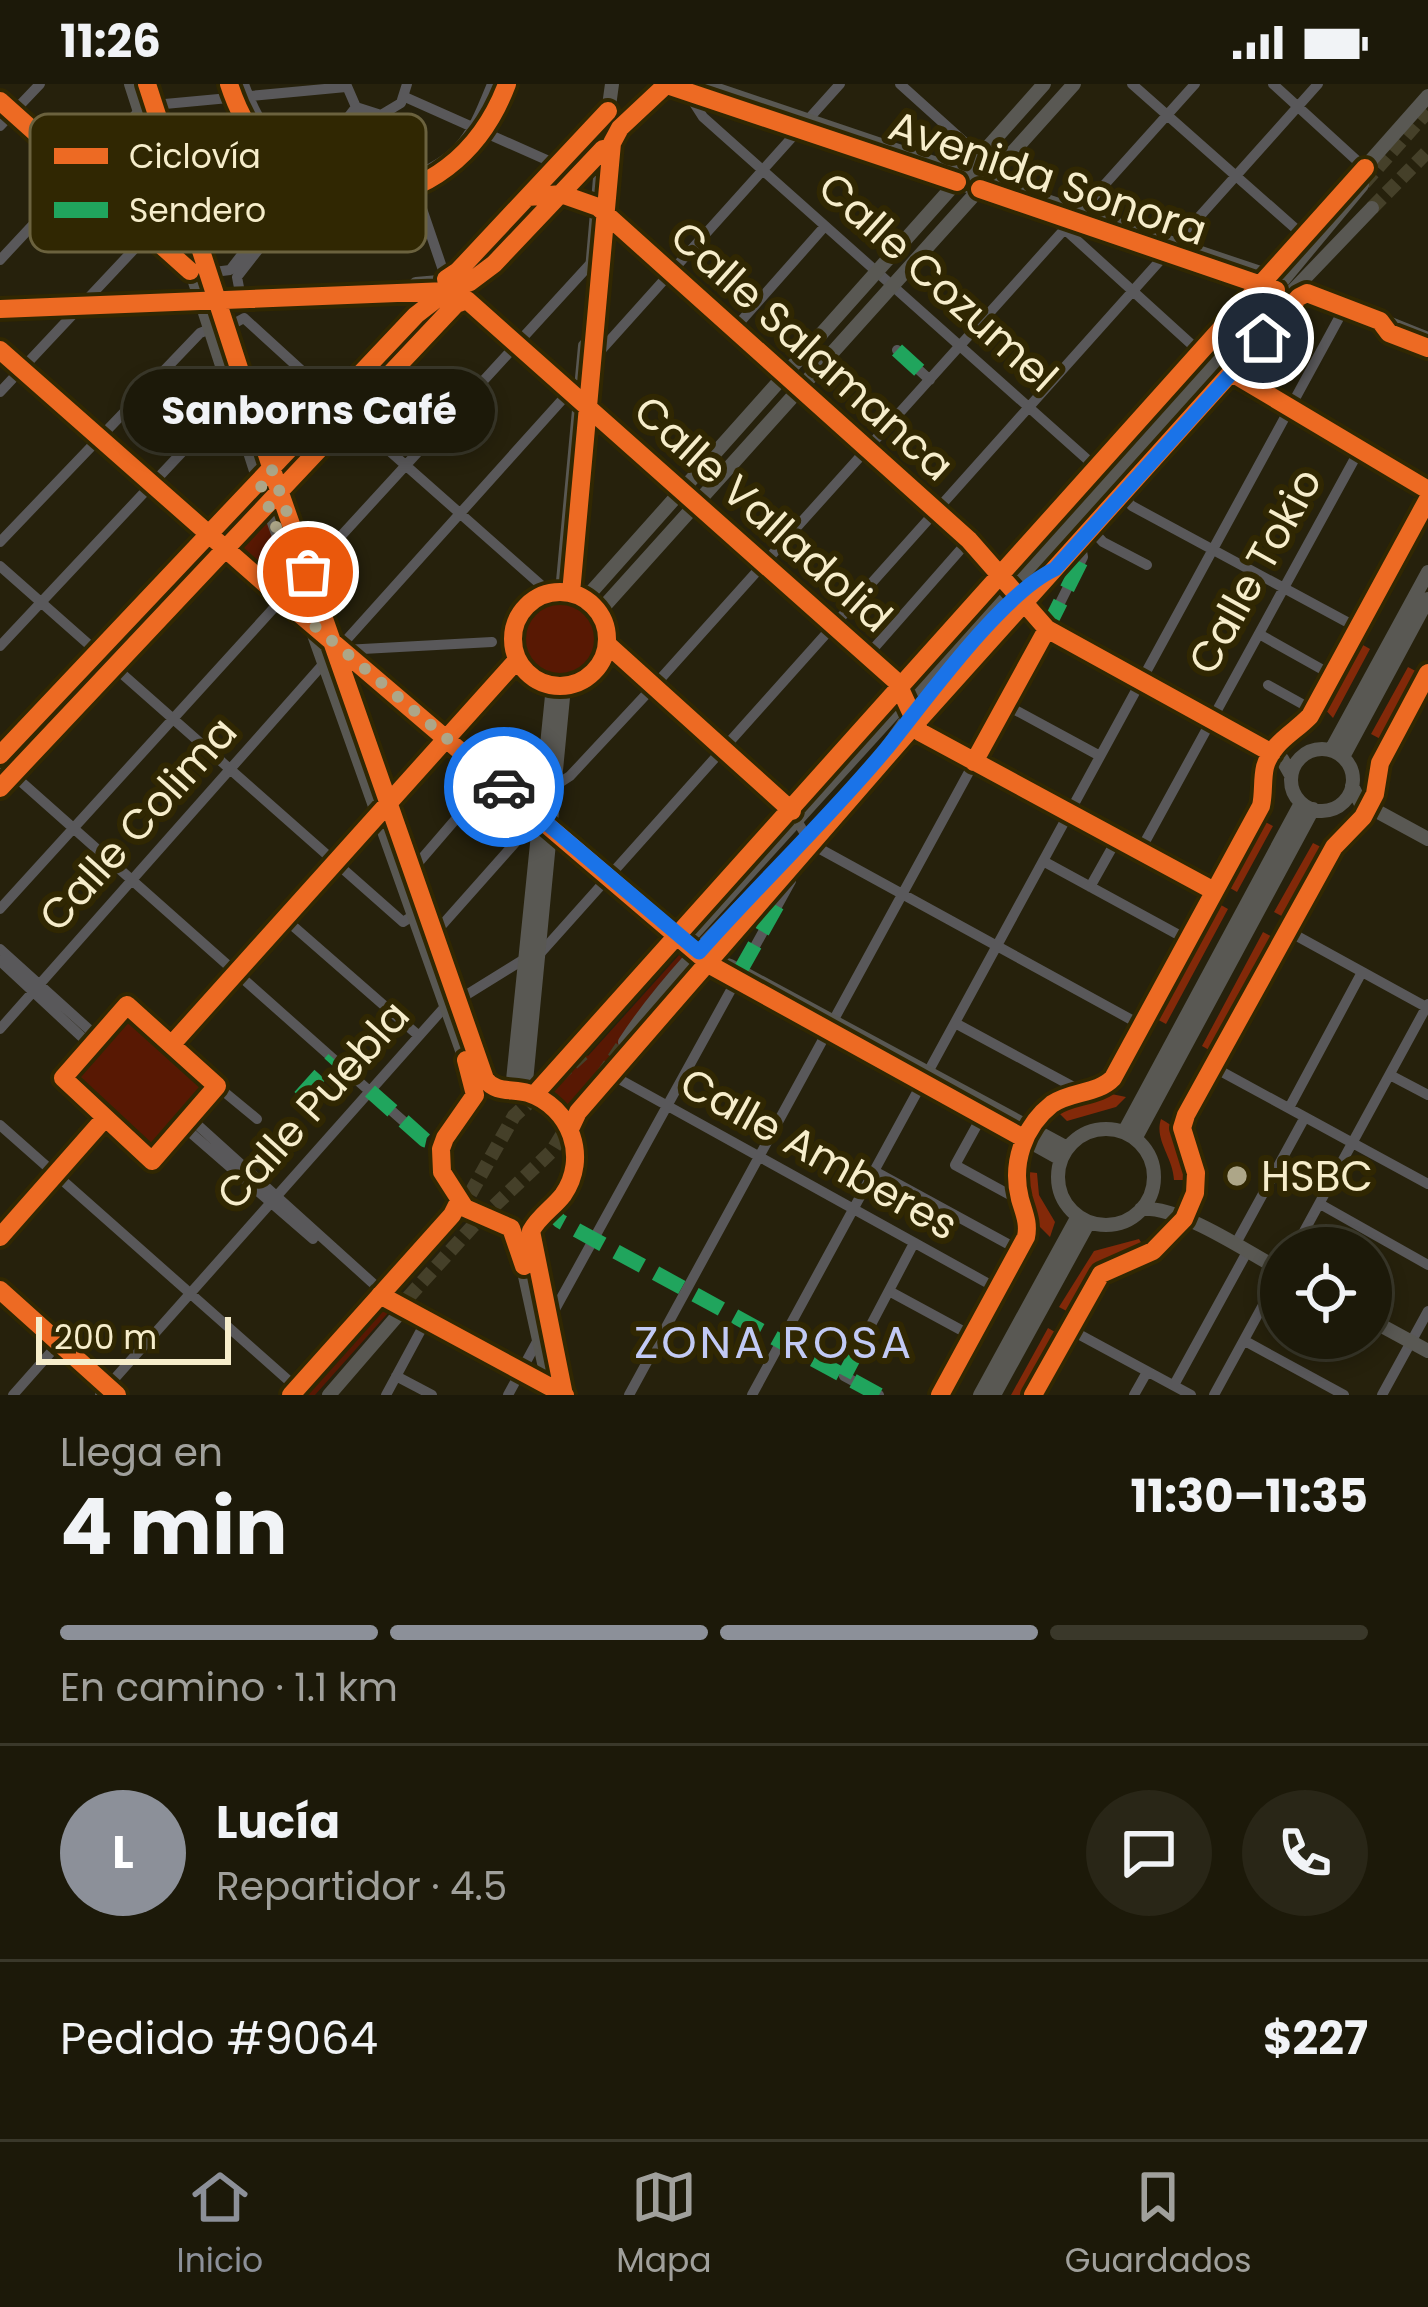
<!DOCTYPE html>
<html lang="es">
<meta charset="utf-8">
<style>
:root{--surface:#1c1909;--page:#292617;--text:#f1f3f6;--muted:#a0a09c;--line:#3a382a;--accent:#8c9099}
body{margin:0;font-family:Poppins,sans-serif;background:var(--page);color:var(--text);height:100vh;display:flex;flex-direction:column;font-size:45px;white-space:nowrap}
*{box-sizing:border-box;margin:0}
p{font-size:39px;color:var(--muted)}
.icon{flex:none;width:66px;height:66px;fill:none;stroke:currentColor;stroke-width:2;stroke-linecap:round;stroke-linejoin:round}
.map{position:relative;height:1311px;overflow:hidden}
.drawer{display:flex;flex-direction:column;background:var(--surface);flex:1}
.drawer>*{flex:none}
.controls{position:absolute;left:1260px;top:1143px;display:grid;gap:24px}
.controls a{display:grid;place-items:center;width:132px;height:132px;border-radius:50%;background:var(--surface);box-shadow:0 6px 18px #0003,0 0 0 3px var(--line);font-size:60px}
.scale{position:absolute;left:36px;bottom:30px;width:195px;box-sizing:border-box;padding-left:12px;border:6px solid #f6edcb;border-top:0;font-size:33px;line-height:42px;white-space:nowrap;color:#f6edcb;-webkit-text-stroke:9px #302702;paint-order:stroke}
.pin{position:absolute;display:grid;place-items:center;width:102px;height:102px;color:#fff;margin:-51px;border:6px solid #fff;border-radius:50%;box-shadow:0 3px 12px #0007}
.courier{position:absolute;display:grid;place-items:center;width:120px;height:120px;margin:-60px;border:9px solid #1a73e8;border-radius:50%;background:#fff;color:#222;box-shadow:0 3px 15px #0007}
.bubble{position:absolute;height:84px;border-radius:42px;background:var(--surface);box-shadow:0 6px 18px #0003,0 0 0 3px var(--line);font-size:39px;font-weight:700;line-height:84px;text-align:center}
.head em{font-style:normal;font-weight:700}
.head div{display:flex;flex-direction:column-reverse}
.head{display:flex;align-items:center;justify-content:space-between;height:204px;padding:0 60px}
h1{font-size:78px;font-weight:700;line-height:90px}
.bar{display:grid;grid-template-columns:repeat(4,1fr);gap:18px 12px;align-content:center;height:144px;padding:0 60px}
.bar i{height:15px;border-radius:9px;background:var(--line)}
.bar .on{background:var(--accent)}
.bar p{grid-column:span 4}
.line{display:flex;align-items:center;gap:30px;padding:0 60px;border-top:3px solid var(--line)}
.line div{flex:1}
.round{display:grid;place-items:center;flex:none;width:126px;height:126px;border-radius:63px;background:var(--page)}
.status{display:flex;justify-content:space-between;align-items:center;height:84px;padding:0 60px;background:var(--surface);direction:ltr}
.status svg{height:33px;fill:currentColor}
.dock{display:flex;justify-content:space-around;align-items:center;height:168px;border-top:3px solid var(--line);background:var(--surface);font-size:33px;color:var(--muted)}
.dock a{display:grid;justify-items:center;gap:6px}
.dock .on{color:var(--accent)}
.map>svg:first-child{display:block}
</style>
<div class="status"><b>11:26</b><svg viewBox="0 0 49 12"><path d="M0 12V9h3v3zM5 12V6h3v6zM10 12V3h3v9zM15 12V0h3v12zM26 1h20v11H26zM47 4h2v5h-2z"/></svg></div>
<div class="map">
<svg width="1428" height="1311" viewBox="0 0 1428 1311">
<rect width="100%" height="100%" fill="#26210c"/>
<!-- green -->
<path fill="#581803" d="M 473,205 L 478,210 L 474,214 L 468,212 L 358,316 L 350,309 L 429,225 L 445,213 Z
M 265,432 L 299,515 L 235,462 Z
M 210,457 L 218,465 L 114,575 L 106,567 Z
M524 557a38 38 0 1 1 76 0a38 38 0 1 1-76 0Z
M 92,583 L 100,590 L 12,684 L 3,676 Z
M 680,870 L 694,883 L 569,1032 L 542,1009 L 582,967 L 588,972 Z
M 129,924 L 215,1001 L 152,1071 L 65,994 Z
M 380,1223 L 389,1228 L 315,1311 L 302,1311 Z"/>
<!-- forest -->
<path fill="#832909" d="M 1356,557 L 1370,565 L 1333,634 L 1321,621 Z
M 1408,583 L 1423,591 L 1386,658 L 1371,650 Z
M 1258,734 L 1273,742 L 1237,808 L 1223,800 Z
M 1313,759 L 1327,766 L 1289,836 L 1274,828 Z
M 1214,817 L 1228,825 L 1166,940 L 1151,932 Z
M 1263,848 L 1278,856 L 1216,970 L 1202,962 Z
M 1102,1008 L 1126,1013 L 1116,1023 L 1067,1037 L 1054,1024 Z
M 1161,1035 C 1185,1047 1191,1070 1191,1096 L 1174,1096 C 1173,1073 1154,1056 1161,1035 Z
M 1020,1087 L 1037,1089 L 1039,1111 L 1055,1138 L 1050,1153 L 1031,1134 Z
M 1139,1155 L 1147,1168 L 1114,1179 L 1074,1231 L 1059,1223 L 1094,1167 Z
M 1048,1244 L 1062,1252 L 1030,1311 L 1011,1311 Z"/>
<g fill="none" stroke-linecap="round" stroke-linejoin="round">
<!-- major-tunnel -->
<path stroke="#454029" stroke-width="14" stroke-dasharray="14 7" stroke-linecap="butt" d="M 1364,99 L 1428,27
M 1372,124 L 1428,67
M 602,992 L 625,958
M 460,1128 L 514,1032 L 585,968
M 394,1229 L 472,1143 L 552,1067 L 572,1035"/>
<!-- minor -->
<path stroke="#59585a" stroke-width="10" d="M 229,0 C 279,154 452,146 507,0
M 244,0 C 254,28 270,58 295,76 C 342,110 415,106 457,65 C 474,47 483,22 492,0
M 346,0 L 356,23 L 381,31 L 401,19 L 407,0
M 900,0 L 980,72
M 1132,0 L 1305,153
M 1273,0 L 1365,84
M 687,8 L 703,33 L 1098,385
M 405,13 L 558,81
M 154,21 L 346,3
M 389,28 L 446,195
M 0,42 L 40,0
M 1048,130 L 1201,269
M 0,176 L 140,26
M 206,189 L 230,186 L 356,23
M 241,214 L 237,193 L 365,29
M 1380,237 L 1389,249 L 1428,264
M 226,244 L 244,234 L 335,317
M 734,245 L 825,142
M 897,266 L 930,296
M 594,274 L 840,0
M 1232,289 L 1428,406
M 0,308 L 171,126
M 591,324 L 897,598 L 903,611
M 354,329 L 355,320 L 348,313 L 333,319 L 337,333 L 351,333 L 550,509
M 1121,411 L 1132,422 L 1358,544
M 1091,445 L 1103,458 L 1147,481
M 0,458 L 200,249 L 210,245
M 0,482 L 403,838 L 414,831
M 308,488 L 593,177
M 1259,550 L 1332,591
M 607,560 L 787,720 L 811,760 L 1141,941
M 0,562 L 232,315
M 340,563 L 571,306
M 344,566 L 492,558
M 867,572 L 969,456
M 1268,601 L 1313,626
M 1006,621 L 1100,672
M 913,634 L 920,648 L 1214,807
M 0,679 L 419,1051
M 553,703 L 570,692 L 654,602 L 1195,0
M 1140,767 L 1360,365
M 1043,777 L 1188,856
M 412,786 L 492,693
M 1090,803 L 1117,755
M 0,825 L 282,515
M 285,835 L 419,952
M 1286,846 L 1428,924
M 435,849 L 538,733
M 0,865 L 93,949 L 102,949
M 0,877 L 85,956 L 87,966
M 127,921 L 217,1002 L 152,1077 L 63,994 Z
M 955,939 L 1081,1007
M 0,945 L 325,578
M 173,959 L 517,576
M 1213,983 L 1428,1100
M 610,990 L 998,1205
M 1390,991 L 1428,1011
M 217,1002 L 257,1035
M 1289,1024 L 1362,888
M 982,1032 L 955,1081 L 1021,1117
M 191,1035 L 377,1203 L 380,1211 L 552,1304
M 0,1041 L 297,1304
M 184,1043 L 313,1155
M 874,1087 L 1019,1166
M 1320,1120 L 1428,1181
M 0,1153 L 105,1034
M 1235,1161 L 1305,1033
M 1295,1164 L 1428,920
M 0,1206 L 117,1311
M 889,1207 L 972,1252
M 548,1238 L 791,797 L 791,782
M 1069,1245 L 1191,1311
M 1245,1257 L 1344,1311
M 396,1292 L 432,1311
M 1174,1301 L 1247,1168
M 13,1311 L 59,1259
M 100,1311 L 442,926 L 526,874 L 537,873 L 1318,0
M 386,1311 L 427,1235
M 508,1311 L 539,1254
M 629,1311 L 1047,545 L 1083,473 L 1080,457
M 752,1311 L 1345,223
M 879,1311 L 844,1292 L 914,1159
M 940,1311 L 1026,1153 C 1029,1139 1024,1129 1020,1115 C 1011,1080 1023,1043 1052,1020 C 1071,1007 1098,1010 1113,994 L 1261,722 C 1264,709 1262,696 1265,683 C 1272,658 1294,649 1310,632 L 1428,415
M 1033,1311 L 1101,1190 L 1153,1167 L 1184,1135 L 1195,1109 L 1196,1089 L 1182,1044 L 1186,1031 L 1334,763 L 1363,733 L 1375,710 L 1380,679 L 1428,589
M 1134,1311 L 1147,1288
M 1214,1311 L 1281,1188
M 1382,1311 L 1428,1227"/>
<!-- major -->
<path stroke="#595853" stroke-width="14" d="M 131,0 L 260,399 L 475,1003
M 147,0 L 272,386 L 488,1000
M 664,0 L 1266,202
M 700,0 L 1275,194
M 0,17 L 189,185
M 603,66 L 612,0
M 528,113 L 561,110 L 598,123 L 969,456 L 1006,495
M 592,186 L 600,94
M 416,200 L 439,198 L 458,187 L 608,27
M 1301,204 L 1428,255
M 0,225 L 447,207
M 0,266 L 288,520 L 712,882 L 1061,1075
M513 555a47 47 0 1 1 94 0a47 47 0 1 1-94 0Z
M 562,508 L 585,262
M 571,509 L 612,59 L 620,44 L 667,0
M 1020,512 L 1047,545 L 1282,675 L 1291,691
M 585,515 L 1044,0
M 599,528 L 1074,0
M 908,649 L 1307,209
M1291 696a31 31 0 1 1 62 0a31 31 0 1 1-62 0Z
M 1331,666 L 1428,488
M 0,671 L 416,231 L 447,207 L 470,198 L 494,180 L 603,65
M 1343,673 L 1428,515
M 1352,702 L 1360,718 L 1428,755
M 0,704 L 456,220 L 474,218 L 591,324
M 681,863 L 1020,490 L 1283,196 L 1362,101
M 708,875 L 730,882 L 1067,1064
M 625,958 C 705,837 832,752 911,629 L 1281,219 L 1372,124
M 512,1006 L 553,602
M 525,1008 L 564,603
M 534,1011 L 1016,477 L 1428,12
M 570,1045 L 578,1028 L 790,783
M1058 1093a48 48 0 1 1 96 0a48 48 0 1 1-96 0Z
M 1124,1048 L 1301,719
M 1135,1055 L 1313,725
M 1141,1125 C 1181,1122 1245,1167 1281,1186
M 531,1147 L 564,1311
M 516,1151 L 551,1311
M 1371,1236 L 1428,1267
M 291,1311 L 452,1131 L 459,1117
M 329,1311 L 405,1223
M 980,1311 L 1078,1132
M 994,1311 L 1089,1138"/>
<!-- major-bridge -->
<path stroke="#595853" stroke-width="14" d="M 488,1000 C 503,1010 524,1005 541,1015 C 575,1034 586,1079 562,1112 C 552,1125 539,1132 531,1147
M 475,1003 C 472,1022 452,1034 445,1052 C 433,1084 451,1120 481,1134 C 495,1140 506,1139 516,1151"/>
<!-- quiet -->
<path stroke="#20a55d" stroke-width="15" stroke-dasharray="30 15" stroke-linecap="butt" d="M 897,266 L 930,296
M 1047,545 L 1083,473 L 1083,464
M 740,887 L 784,809
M 370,1007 L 425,1056 L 452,1062
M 300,1013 L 334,975
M 541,1119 L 560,1137 L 879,1311
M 844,1292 L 864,1254"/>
<!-- cycleway casing -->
<g stroke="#302702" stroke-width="26">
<path id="cycleway" d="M 147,0 L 272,386 L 485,995 C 496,1010 512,1004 528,1009 C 571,1023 589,1074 563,1111 C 553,1124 539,1132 531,1147 L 564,1311
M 229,0 C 279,154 452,146 507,0
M 664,0 L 957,98
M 0,17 L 190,187
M 980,105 L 1276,206
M 528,113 L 561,110 L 598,123 L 969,456 L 1047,545 L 1272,669
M 446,195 L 458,187 L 608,27
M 0,225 L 447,207
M 0,266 L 288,520 L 712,882 L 1025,1055
M 1232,289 L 1428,406
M513 555a47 47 0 1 1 94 0a47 47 0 1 1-94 0Z
M 571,509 L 612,59 L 620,44 L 667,0
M 607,560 L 792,727
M 0,671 L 416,231 L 447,207 L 470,198 L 494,180 L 603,65
M 974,678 L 1047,545
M 0,704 L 456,220 L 467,216 L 897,598 L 920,648 L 1214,807
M 127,921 L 217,1002 L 152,1077 L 63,994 Z
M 173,959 L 517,576
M 466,976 L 475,1011 L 445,1054 L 441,1065 L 442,1088 L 465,1124 L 511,1144 L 524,1182
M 534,1011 L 1365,84
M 570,1045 L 578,1028 L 916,639 L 1299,213 L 1307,209 L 1380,237 L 1389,249 L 1428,264
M 0,1153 L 105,1034
M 0,1206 L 117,1311
M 380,1211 L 565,1311
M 291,1311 L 452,1131 L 459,1117
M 940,1311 L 1026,1153 C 1029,1139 1024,1129 1020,1115 C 1011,1080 1023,1043 1052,1020 C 1071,1007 1098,1010 1113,994 L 1261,722 C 1264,709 1262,696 1265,683 C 1272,658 1294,649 1310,632 L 1428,415
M 1033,1311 L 1101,1190 L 1153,1167 L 1184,1135 L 1195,1109 L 1196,1089 L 1182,1044 L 1186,1031 L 1334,763 L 1363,733 L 1375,710 L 1380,679 L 1428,589"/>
</g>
<!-- cycleway -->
<use href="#cycleway" stroke="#ed6a23" stroke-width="18"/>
</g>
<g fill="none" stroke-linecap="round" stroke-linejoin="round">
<!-- done -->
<path stroke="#ada688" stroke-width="12" stroke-dasharray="0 21.6" d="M 308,488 L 272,386 L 260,399 L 311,539 L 504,703"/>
<!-- route -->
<path stroke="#1a73e8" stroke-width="15" d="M 504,703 L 699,868 C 760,799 827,736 886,665 C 925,617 1002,509 1055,485 L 1263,254"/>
</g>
<!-- markers -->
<circle fill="#ada688" stroke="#302702" stroke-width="4.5" cx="1237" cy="1092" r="12"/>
<g text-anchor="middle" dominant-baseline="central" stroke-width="12" stroke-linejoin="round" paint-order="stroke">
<!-- street labels -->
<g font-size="42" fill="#f6edcb" stroke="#302702">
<text transform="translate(1048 94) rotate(19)">Avenida Sonora</text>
<text transform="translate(938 198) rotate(42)">Calle Cozumel</text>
<text transform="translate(812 267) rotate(42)">Calle Salamanca</text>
<text transform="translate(763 430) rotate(42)">Calle Valladolid</text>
<text transform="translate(1255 487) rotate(-61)">Calle Tokio</text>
<text transform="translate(138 740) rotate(-48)">Calle Colima</text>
<text transform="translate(313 1021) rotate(-48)">Calle Puebla</text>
<text transform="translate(819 1070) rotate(29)">Calle Amberes</text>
</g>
<!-- poi labels -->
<g font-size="42" fill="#f6edcb" stroke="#302702" text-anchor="start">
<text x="1261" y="1092">HSBC</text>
</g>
<!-- neighbourhood labels -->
<g font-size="45" letter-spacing="3" fill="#c2caf5" stroke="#302702">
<text x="774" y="1258">ZONA ROSA</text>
</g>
</g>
<!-- legend -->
<rect x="30" y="30" width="396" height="138" rx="18" fill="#302702" stroke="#6b623e" stroke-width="3"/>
<rect x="54" y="64" width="54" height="16" fill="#ed6a23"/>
<rect x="54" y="118" width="54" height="16" fill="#20a55d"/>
<g font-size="33" fill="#f6edcb">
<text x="129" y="84">Ciclovía</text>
<text x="129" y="138">Sendero</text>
</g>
</svg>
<div class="controls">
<a><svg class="icon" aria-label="locate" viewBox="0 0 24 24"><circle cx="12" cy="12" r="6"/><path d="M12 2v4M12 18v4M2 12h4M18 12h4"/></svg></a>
</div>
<div class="scale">200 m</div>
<div class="pin" style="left:308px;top:488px;background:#ea580c"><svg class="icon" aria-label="bag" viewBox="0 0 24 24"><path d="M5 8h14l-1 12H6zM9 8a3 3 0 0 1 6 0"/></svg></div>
<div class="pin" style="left:1263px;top:254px;background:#1f2937"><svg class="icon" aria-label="home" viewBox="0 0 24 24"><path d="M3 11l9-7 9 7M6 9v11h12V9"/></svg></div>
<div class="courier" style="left:504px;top:703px"><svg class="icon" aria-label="car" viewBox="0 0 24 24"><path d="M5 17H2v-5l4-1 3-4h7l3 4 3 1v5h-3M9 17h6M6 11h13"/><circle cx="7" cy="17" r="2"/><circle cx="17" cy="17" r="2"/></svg></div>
<div class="bubble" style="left:123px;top:285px;width:372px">Sanborns Café</div>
</div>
<section class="drawer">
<div class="head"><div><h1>4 min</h1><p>Llega en</p></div><em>11:30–11:35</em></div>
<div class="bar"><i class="on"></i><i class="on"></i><i class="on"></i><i></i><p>En camino · 1.1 km</p></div>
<div class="line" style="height:216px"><b class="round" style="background:var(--accent);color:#fff">L</b><div><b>Lucía</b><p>Repartidor · 4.5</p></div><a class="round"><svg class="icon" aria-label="chat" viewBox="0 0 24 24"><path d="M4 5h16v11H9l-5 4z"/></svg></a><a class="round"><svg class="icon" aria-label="phone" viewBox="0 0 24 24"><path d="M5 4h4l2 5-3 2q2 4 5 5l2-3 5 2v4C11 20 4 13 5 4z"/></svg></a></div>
<div class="line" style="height:156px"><div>Pedido #9064</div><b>$227</b></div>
</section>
<nav class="dock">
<a class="on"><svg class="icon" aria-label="home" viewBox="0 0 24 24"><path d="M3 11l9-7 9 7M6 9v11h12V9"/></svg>Inicio</a>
<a><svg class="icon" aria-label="map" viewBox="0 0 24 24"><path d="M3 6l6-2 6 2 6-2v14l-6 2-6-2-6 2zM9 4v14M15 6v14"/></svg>Mapa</a>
<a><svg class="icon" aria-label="saved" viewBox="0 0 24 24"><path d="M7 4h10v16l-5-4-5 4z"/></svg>Guardados</a>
</nav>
